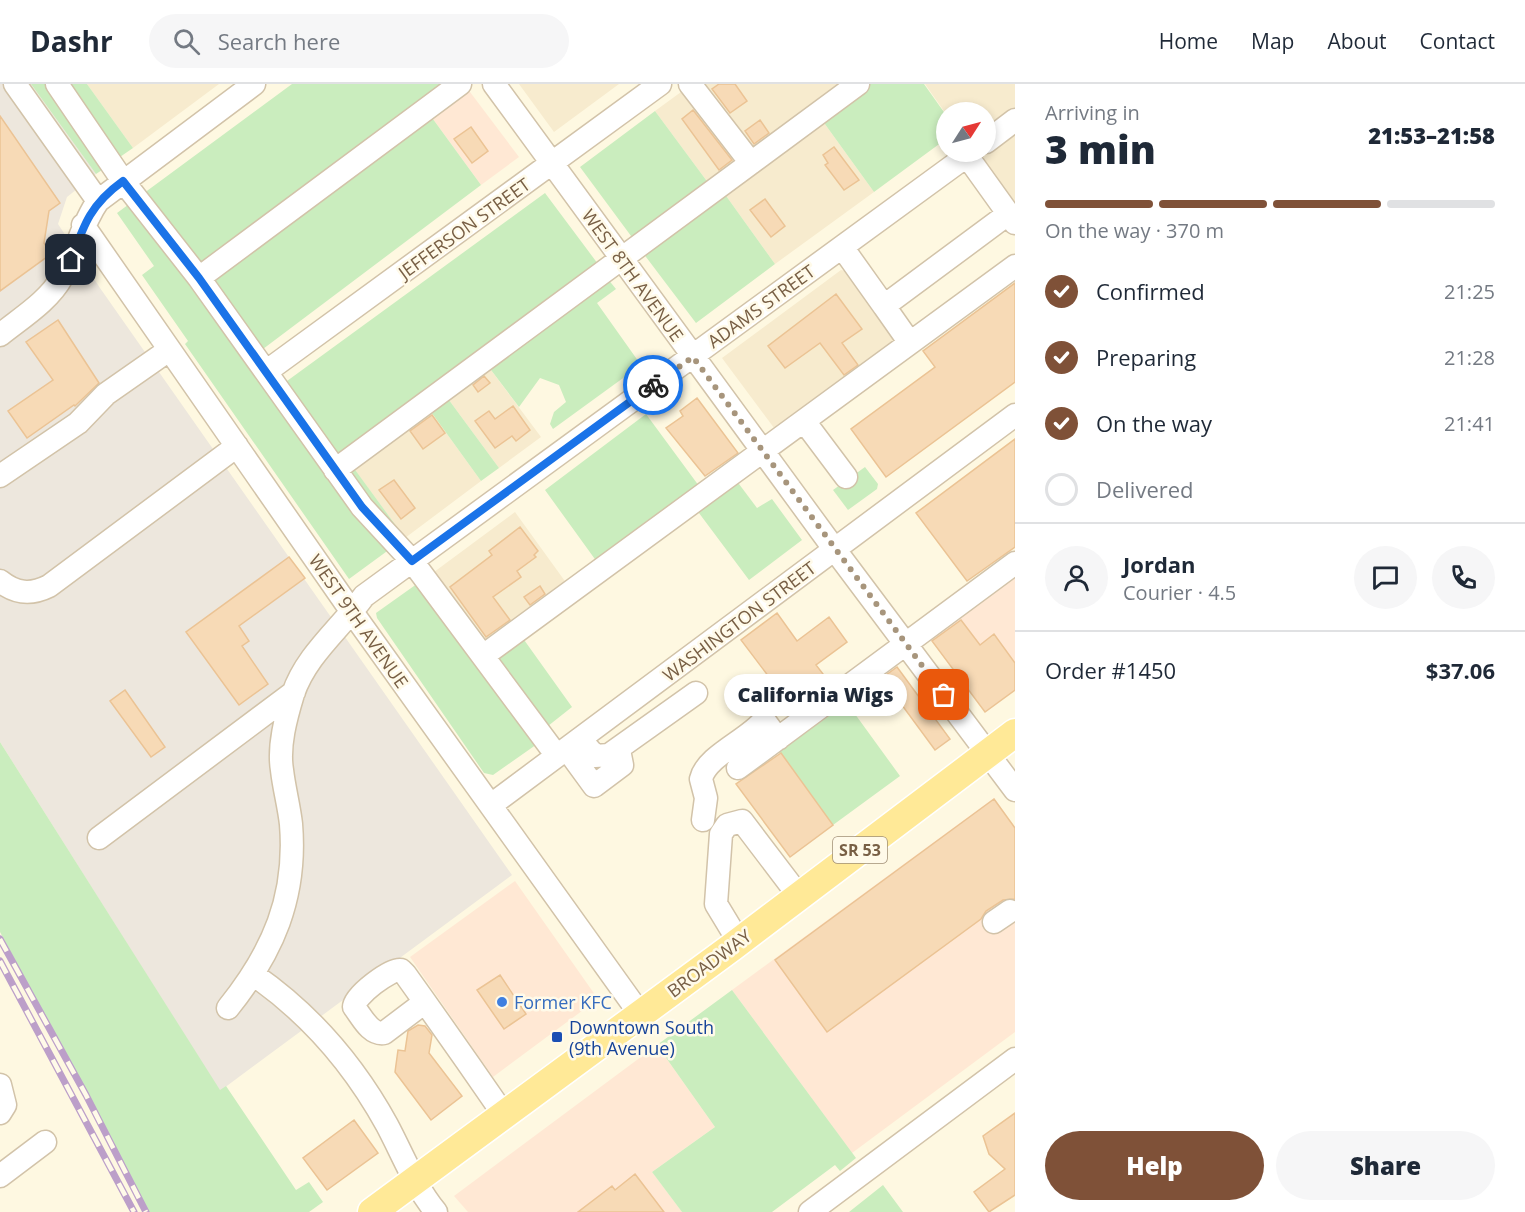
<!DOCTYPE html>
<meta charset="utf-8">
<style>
:root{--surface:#fff;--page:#f6f6f7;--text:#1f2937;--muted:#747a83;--line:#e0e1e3;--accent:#7f5138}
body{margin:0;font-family:"Open Sans",sans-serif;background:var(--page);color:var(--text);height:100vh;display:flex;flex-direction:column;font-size:22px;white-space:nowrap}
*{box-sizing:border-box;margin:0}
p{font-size:20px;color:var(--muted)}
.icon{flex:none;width:33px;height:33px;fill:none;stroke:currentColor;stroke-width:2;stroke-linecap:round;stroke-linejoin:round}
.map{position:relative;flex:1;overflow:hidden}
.sheet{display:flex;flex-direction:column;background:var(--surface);width:510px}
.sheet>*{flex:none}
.needle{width:39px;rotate:54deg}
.controls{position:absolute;left:936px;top:18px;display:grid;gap:12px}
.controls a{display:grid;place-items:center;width:60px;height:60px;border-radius:50%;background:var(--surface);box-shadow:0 3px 9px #0003;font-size:30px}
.pin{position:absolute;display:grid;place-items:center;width:51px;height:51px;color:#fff;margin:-26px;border-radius:12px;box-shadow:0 3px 9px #0006}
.courier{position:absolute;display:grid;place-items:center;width:60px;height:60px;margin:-30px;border:4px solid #1a73e8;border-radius:50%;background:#fff;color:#222;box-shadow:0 2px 8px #0007}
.bubble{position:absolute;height:42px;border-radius:21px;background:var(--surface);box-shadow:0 3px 9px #0003;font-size:20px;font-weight:800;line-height:42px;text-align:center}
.summary em{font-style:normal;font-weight:800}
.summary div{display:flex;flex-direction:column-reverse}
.summary{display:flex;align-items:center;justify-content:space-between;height:102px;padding:0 30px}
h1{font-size:39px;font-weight:800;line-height:45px}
.bar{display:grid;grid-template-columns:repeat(4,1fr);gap:9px 6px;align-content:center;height:72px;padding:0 30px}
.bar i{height:8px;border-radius:4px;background:var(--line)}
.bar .active{background:var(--accent)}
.bar p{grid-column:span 4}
.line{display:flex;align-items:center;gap:15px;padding:0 30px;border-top:2px solid var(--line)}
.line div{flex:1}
.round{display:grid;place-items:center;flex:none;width:63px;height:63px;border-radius:32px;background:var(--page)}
ol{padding:0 30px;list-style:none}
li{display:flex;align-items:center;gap:18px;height:66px}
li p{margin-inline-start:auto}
li .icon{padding:6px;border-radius:50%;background:var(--accent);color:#fff;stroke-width:4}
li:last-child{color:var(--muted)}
li i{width:33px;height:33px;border:3px solid var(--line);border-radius:50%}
.button{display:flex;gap:12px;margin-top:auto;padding:12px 30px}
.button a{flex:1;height:69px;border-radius:36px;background:var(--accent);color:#fff;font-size:24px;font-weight:800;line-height:69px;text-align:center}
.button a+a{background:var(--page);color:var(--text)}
header{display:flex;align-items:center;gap:36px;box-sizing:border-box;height:84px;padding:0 30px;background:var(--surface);border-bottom:2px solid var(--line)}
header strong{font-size:28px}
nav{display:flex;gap:33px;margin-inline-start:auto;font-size:21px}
.search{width:420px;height:54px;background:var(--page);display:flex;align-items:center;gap:15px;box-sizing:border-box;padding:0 21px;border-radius:33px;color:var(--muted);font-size:22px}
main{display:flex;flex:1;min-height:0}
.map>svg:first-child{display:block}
</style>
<header>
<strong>Dashr</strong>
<div class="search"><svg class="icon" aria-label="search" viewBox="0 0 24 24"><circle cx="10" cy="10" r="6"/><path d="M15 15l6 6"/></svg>Search here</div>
<nav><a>Home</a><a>Map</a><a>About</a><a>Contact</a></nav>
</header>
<main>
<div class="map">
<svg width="1015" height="1128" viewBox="0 0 1015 1128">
<rect width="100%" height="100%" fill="#fef8e1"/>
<!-- residential -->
<path fill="#f7ebce" d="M 87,0 L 219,0 L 133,64 Z
M 519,0 L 619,0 L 554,48 Z
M 692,0 L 843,0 L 709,100 L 655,27 Z
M 925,0 L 1015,0 L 1015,126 L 973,68 L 986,68 L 986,28 L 946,30 Z
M 822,36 L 874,108 L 775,180 L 724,109 Z
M 841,186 L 845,187 L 899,257 L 777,348 L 722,274 Z
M 488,282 L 541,353 L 499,384 L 446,312 Z
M 429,325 L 481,397 L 405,454 L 352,382 Z
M 515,428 L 567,500 L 481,563 L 430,491 Z"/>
<!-- commercial -->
<path fill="#ffe8d4" d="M 467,4 L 519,73 L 481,101 L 430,31 Z
M 1015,493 L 1015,606 L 985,628 L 930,555 Z
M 994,714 L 1015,743 L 1015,948 L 852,1069 L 732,906 Z
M 515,797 L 598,915 L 493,993 L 410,873 Z
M 657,961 L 715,1043 L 652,1088 L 682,1128 L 468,1128 L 454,1112 Z"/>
<!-- industrial -->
<path fill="#ede7dd" d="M 0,0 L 31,0 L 96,90 L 67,113 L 58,140 L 100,204 L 512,791 L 220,1007 L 0,658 Z"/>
<!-- green -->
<path fill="#caedbe" d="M 31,0 L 51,0 L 105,84 L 96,90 Z
M 69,0 L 87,0 L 133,64 L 117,75 Z
M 292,0 L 446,0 L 430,31 L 481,101 L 263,265 L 287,297 L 545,109 L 598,180 L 353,383 L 405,454 L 349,495 L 185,260 L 188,257 L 142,191 L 154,182 L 117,129 Z
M 870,0 L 924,0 L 946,31 L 946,55 L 874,108 L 822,36 Z
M 655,27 L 709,100 L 634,156 L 580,83 Z
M 724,109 L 775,180 L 696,239 L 643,169 Z
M 607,194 L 616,205 L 597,219 L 641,281 L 553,345 L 550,340 L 554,328 L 566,318 L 559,301 L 540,294 L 519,323 L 488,282 Z
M 446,312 L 499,384 L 481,397 L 429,325 Z
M 646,330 L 699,402 L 597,478 L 545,406 Z
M 865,383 L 878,400 L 877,405 L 848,426 L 833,406 Z
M 736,396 L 757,424 L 772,415 L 802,456 L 749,496 L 696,425 Z
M 421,497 L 540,658 L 493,691 L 484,689 L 377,534 L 376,529 Z
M 522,553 L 572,623 L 548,642 L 497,571 Z
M 847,619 L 900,692 L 833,741 L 779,668 Z
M 0,658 L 220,1006 L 226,1002 L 296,1106 L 309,1098 L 323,1118 L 309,1128 L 149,1128 L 0,848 Z
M 732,906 L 856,1074 L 840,1087 L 835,1081 L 772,1128 L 682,1128 L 652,1088 L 715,1043 L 657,961 Z
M 883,1101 L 903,1128 L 849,1128 Z"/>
<!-- building -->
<path fill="#f7dab6" stroke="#ebc394" stroke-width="1.5" d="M 719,0 L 735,0 L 747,17 L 730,29 L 712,5 Z
M 693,26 L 732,76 L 719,86 L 682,35 Z
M 0,32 L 60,119 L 49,127 L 44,159 L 51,170 L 0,207 Z
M 760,36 L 769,49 L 754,60 L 745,47 Z
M 471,43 L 488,67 L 472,79 L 454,55 Z
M 834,63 L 859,96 L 844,106 L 825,81 L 828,79 L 823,71 Z
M 765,115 L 785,142 L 771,153 L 750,126 Z
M 1015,199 L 1015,298 L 886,393 L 851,345 L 935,283 L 923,267 Z
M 836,210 L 862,245 L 842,259 L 858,281 L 844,291 L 820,259 L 785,284 L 768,262 Z
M 58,236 L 99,299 L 75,322 L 74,321 L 27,354 L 8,327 L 53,296 L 26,258 Z
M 484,292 L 490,299 L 478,308 L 473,301 Z
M 697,314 L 738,369 L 705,392 L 666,344 L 683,332 L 680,327 Z
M 513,322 L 530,346 L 516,357 L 512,352 L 495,364 L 475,337 L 489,327 L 495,335 Z
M 432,331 L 445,349 L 423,365 L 410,347 Z
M 1015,355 L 1015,463 L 967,497 L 916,429 Z
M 394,396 L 415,424 L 401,435 L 379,406 Z
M 520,443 L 538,467 L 534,471 L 536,473 L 517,487 L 521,493 L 493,513 L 510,536 L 486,553 L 450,503 L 492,471 L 489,467 Z
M 289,473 L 305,494 L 239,542 L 249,557 L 242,562 L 268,600 L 239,621 L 186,548 Z
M 540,502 L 545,510 L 530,521 L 524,513 Z
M 777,529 L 797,557 L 829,533 L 847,558 L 816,581 L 830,599 L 794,626 L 741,556 Z
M 961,536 L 980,561 L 994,550 L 1015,579 L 1015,606 L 985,628 L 932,557 Z
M 897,583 L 950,655 L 935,666 L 882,594 Z
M 125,606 L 165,663 L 151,673 L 110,617 Z
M 781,669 L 833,741 L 790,773 L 736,700 Z
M 994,715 L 1015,744 L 1015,815 L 1003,816 L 986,827 L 981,835 L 827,948 L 775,876 Z
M 500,891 L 526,930 L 504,945 L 477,906 Z
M 418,941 L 425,942 L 432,951 L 429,969 L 462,1012 L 431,1036 L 395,988 L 398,966 L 405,967 L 408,947 Z
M 1015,1029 L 1015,1111 L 989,1128 L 974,1108 L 1005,1085 L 989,1070 L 983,1052 Z
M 354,1036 L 378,1069 L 327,1106 L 303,1074 Z
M 635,1090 L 664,1128 L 578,1128 L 612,1102 L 615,1106 Z"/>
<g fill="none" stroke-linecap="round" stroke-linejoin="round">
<!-- minor casing -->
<g stroke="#d2c3a9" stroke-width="25">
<path id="minor" d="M 15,0 L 98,117
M 57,0 L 123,97 L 199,194 L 362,423 L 412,477 L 557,672
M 494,0 L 835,466 L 1015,706
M 690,0 L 751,79
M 986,58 L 1015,36
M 967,72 L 1015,139
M 83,141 L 352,528 L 640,930
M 842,163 L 884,222 L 1008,130
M 199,194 L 460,0
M 884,222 L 910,259
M 0,251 C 21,234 49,217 62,193 C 77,168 81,141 98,117 L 254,0
M 267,287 L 660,0
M 804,337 L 846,393
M 335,386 L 858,0
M 0,392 L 78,339 L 106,310 L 169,266
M 0,497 C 16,510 31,511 49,502 L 237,362
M 483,572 L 1015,182
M 580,655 L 595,672 L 609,671 L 696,609
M 567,665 L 594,702 L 622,681 L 619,666
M 738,684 L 1015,479
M 491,721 L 1015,331
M 703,736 L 706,714 L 701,695 C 706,672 748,656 764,636 L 778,655
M 99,754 L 294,608
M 994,838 L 1010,827
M 739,858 L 716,820 L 721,750 L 727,741 L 742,737 L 799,812
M 254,891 C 310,930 354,981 387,1041 C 403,1071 414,1101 436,1128
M 425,918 L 384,949 C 370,951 362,933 354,923 C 354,912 391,884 401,886 L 405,890 C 438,936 471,983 504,1031
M 228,924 C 273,868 297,813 291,740 C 289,722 284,704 282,686 C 278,662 286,633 293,610 C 306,571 340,545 364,512 L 972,68
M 0,1001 L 5,1021 L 0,1029
M 0,1092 L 45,1058
M 810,1128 L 1015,975"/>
</g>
<!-- major casing -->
<g stroke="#fff" stroke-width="31">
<path id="major" d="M 372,1128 L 732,863 L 1015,649"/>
</g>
<!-- minor -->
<use href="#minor" stroke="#fff" stroke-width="22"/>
<!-- major -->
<use href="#major" stroke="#ffe997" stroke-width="28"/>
<!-- rail casing -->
<g stroke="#bc9fc9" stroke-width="7">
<path id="rail" d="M 0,855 L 86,1011 L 146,1128
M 0,877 L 134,1128"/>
</g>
<!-- rail -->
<use href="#rail" stroke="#fffae9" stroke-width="4.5" stroke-dasharray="14" stroke-linecap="butt"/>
</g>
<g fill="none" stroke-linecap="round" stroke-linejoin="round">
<!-- done -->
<path stroke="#a7957c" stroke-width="6" stroke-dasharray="0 10.8" d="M 653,301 L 693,273 L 944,611"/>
<!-- route -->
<path stroke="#1a73e8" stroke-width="8" d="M 71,176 C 84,140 91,120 123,97 L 199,194 L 362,423 L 412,477 L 653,301"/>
</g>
<!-- markers -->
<circle fill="#3f7fe0" stroke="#fffae9" stroke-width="2" cx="502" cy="918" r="6"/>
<rect fill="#1a4fb4" stroke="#fffae9" stroke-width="2" x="551" y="947" width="12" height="12" rx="3"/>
<g text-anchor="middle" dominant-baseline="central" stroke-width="5" stroke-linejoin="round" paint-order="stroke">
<!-- shield labels -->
<rect fill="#fffae9" stroke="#a08e76" stroke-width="1.5" x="833" y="753" width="54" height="26" rx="4.5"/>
<g font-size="16" font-weight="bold" fill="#785f45">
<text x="860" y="766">SR 53</text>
</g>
<!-- street labels -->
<g font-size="18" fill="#785f45" stroke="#fffae9">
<text transform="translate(464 144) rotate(-36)">JEFFERSON STREET</text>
<text transform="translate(633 191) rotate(54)">WEST 8TH AVENUE</text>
<text transform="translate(761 222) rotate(-36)">ADAMS STREET</text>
<text transform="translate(359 537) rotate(55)">WEST 9TH AVENUE</text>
<text transform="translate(739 537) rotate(-37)">WASHINGTON STREET</text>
<text transform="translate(709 879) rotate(-37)">BROADWAY</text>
</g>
<!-- shop labels -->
<g font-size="18" fill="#366cbe" stroke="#fffae9" text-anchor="start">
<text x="514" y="918">Former KFC</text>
</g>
<!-- transit labels -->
<g font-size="18" fill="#164399" stroke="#fffae9" text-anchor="start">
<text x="569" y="943">Downtown South<tspan x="569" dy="21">(9th Avenue)</tspan></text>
</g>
</g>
</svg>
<div class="controls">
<a><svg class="needle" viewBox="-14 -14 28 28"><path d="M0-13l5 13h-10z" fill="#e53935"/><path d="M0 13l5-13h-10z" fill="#747a83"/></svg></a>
</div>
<div class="pin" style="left:944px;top:611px;background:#ea580c"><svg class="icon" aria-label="bag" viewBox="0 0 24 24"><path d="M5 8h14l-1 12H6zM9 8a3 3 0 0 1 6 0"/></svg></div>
<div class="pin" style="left:71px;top:176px;background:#1f2937"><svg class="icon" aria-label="home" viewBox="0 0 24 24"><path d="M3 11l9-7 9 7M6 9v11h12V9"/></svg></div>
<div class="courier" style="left:653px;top:301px"><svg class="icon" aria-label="bike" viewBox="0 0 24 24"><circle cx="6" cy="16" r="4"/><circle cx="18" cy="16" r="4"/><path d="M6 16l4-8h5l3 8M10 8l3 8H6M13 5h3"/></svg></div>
<div class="bubble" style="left:724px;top:590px;width:183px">California Wigs</div>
</div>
<section class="sheet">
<div class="summary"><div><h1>3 min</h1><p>Arriving in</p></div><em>21:53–21:58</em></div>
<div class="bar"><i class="active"></i><i class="active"></i><i class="active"></i><i></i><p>On the way · 370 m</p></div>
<ol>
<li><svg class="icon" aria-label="check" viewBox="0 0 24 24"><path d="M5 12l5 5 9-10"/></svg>Confirmed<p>21:25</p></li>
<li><svg class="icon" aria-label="check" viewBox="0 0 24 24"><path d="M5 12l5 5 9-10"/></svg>Preparing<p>21:28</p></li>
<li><svg class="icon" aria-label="check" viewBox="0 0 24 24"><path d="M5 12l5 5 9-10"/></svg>On the way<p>21:41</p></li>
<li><i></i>Delivered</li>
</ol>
<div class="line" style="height:108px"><a class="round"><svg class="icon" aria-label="person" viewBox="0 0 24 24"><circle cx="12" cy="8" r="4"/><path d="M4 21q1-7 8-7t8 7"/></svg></a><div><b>Jordan</b><p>Courier · 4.5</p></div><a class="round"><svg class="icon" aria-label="chat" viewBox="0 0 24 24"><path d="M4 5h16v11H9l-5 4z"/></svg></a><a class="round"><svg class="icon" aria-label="phone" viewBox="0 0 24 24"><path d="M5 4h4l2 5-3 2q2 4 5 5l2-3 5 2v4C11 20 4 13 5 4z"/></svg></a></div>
<div class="line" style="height:78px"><div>Order #1450</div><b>$37.06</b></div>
<div class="button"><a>Help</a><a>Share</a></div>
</section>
</main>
